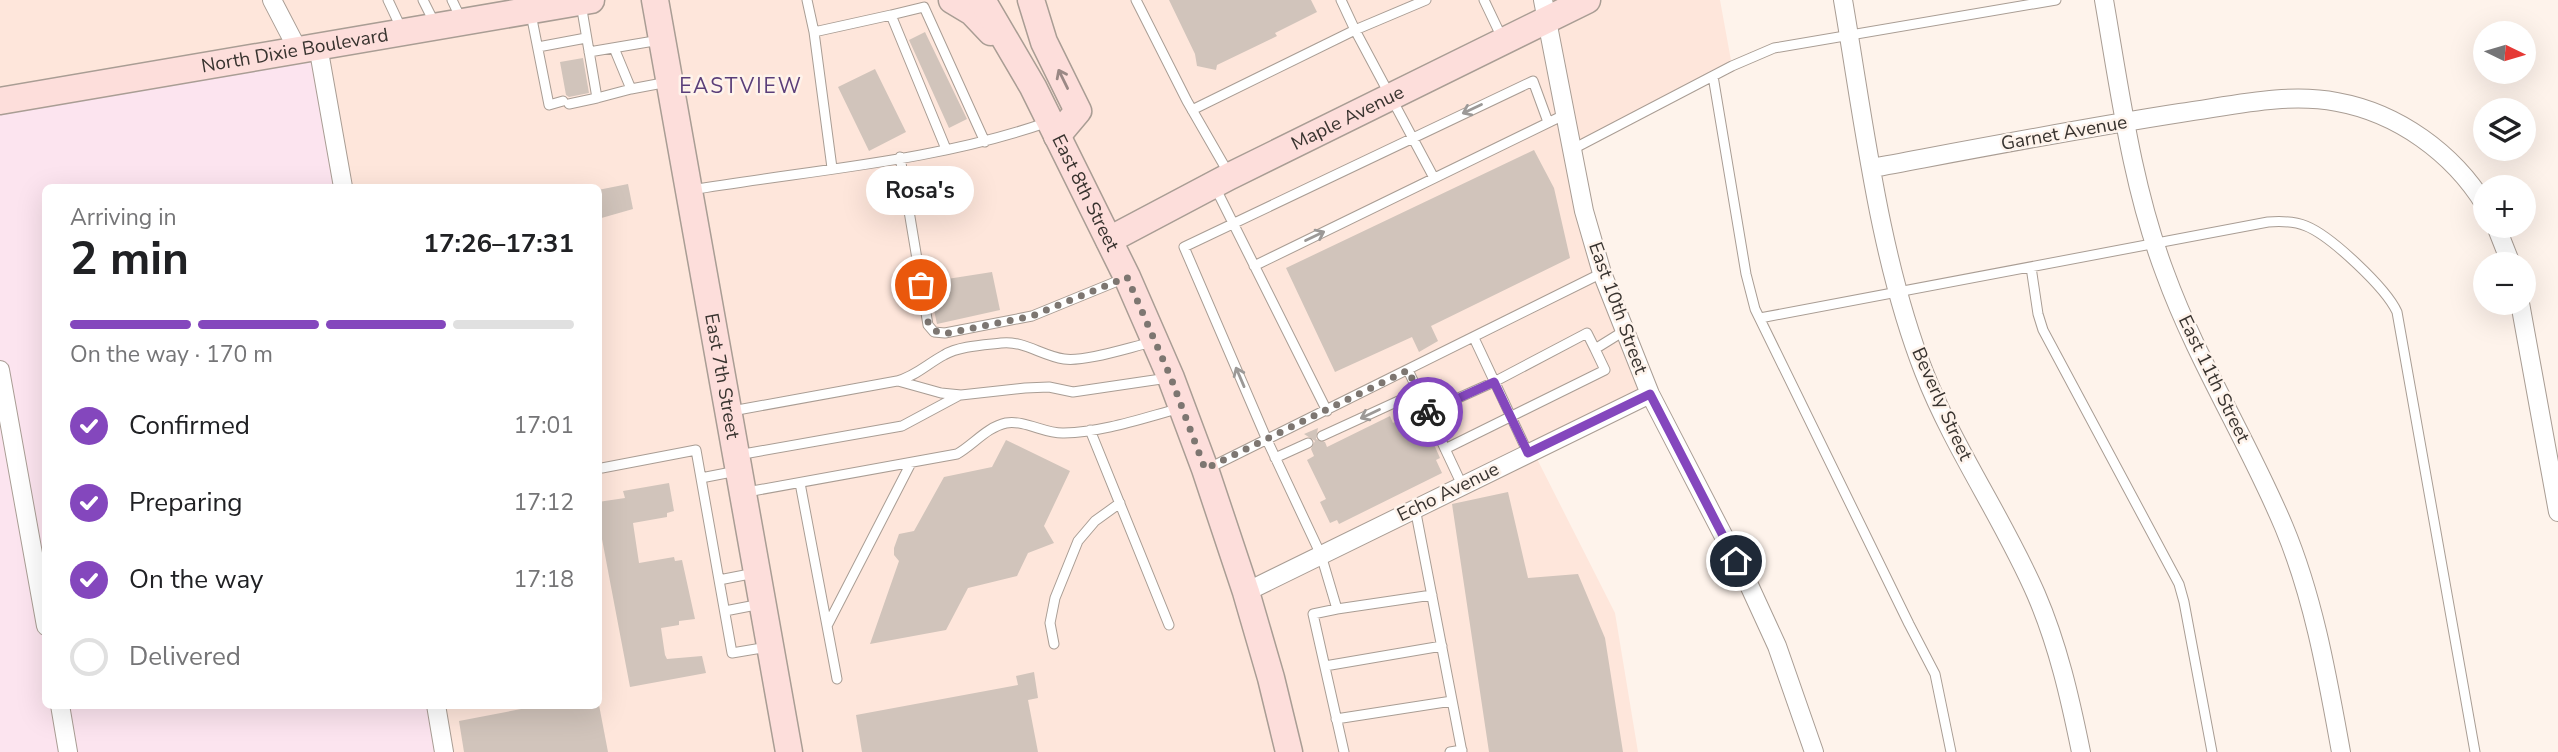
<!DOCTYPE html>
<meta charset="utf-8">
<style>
:root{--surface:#fff;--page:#f2f2f2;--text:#202124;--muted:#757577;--line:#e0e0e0;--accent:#8447bd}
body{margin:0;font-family:"Nunito Sans",sans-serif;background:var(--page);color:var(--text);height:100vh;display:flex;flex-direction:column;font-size:26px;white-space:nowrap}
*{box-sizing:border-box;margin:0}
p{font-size:23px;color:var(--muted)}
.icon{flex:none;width:38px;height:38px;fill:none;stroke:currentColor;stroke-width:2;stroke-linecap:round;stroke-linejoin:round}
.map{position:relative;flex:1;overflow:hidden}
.panel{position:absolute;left:42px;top:184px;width:560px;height:525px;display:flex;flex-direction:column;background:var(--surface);border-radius:10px;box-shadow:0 7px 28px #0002}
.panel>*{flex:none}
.needle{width:46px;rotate:95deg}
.controls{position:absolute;left:2473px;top:21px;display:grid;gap:14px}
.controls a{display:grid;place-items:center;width:63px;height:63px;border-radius:50%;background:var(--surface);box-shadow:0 7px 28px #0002;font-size:35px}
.pin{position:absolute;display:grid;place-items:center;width:60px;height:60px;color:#fff;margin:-30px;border:4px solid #fff;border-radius:50%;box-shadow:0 2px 7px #0007}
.courier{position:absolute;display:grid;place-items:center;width:70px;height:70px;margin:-35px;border:5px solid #8447bd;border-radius:50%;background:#fff;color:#222;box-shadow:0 2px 9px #0007}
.bubble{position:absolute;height:49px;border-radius:24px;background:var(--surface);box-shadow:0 7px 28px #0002;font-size:23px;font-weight:700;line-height:49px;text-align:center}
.headline em{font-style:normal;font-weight:700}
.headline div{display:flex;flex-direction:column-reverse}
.headline{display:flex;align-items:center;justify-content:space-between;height:119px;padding:0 28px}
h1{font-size:46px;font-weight:700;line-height:52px}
.bar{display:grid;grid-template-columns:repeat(4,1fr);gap:10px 7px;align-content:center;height:84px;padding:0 28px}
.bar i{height:9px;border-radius:5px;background:var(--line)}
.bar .active{background:var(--accent)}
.bar p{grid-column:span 4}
ol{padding:0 28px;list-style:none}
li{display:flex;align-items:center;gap:21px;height:77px}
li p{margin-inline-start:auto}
li .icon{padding:7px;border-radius:50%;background:var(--accent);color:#fff;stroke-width:4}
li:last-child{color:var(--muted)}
li i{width:38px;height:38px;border:4px solid var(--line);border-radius:50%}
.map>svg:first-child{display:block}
</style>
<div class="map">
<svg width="2558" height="752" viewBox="0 0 2558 752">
<rect width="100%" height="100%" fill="#fef3eb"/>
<!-- commercial -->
<path fill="#fee6db" d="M 0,0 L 1720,0 L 1732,66 L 1572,146 L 1583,203 L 1650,394 L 1533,451 L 1615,613 L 1638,752 L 446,752 L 438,705 L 598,705 L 598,187 L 345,187 L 0,103 Z"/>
<!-- industrial -->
<path fill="#fce4ef" d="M 320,45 L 345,187 L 46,187 L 46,705 L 438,705 L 446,752 L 0,752 L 0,103 Z"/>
<!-- building -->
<path fill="#d1c4bb" d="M 1169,0 L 1311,0 L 1317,12 L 1275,33 L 1277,36 L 1217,65 L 1216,70 L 1197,66 L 1195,54 Z
M 925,32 L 967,119 L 949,128 L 909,40 Z
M 583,58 L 589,93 L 569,97 L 566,95 L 560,62 Z
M 875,69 L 906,132 L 869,151 L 838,87 Z
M 1534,150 L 1554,188 L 1570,258 L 1431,326 L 1438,341 L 1419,352 L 1412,337 L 1335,372 L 1286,268 Z
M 628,184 L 633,209 L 598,219 L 598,190 Z
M 992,272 L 1000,310 L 937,324 L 928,282 Z
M 1413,413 L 1428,442 L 1432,440 L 1440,458 L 1436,460 L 1442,473 L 1339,524 L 1337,520 L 1330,523 L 1320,502 L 1326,499 L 1307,460 L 1314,456 L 1311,449 L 1315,441 L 1304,434 L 1318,428 L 1316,439 L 1325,442 L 1327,447 L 1390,416 L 1393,423 Z
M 1006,440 L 1070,471 L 1044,526 L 1054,543 L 1028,553 L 1017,576 L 968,588 L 946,630 L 870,644 L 899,561 L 894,555 L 894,548 L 899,534 L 914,531 L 944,477 L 992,467 Z
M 669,483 L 674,511 L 667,513 L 667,517 L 633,523 L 639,563 L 674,557 L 675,561 L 682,560 L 695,619 L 679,621 L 679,625 L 661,628 L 665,655 L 667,659 L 702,656 L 706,673 L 630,687 L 598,518 L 598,502 L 625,498 L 623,491 Z
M 1508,492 L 1528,578 L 1578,574 L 1605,638 L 1623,752 L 1489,752 L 1452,504 Z
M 1034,672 L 1038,698 L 1028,700 L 1038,752 L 862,752 L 856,715 L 1018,685 L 1016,676 Z
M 542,705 L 599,705 L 608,752 L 464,752 L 459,721 Z"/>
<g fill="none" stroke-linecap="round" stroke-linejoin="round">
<!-- lane casing -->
<g stroke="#a99d94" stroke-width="11">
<path id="lane" d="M 388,0 L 402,30
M 423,0 L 435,24
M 452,0 L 461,19
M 807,0 L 814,32
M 1136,0 L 1187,101 L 1229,174
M 1426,0 L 1355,30 L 1434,178
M 1484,0 L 1503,40
M 531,14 L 549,105 L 563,101
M 891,15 L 924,7 L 985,142
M 538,47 L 586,38
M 614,48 L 631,89 L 668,82
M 589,52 L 660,40
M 1713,76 L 1746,274 L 1755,309 L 1909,624 L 1935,674 L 1951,752
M 597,98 L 631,89
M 569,104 L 597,98 L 581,4
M 1192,110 L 1355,30 L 1341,0
M 1573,149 L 1732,66 L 1774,48 L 2056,0
M 900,157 L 928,325 L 934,332 L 945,333 L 1032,316 L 1125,278
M 832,168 L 814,32 L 891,15 L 946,149
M 1215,187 L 1327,411
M 691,190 C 810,170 934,162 1048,122
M 1254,266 L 1566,114
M 2031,267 L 2038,314 L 2043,330 L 2179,584 L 2184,602 L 2212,752
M 1760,318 L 2268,222 C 2281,221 2294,221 2306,226 C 2331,236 2386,288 2397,312 L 2475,752
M 1474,338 L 1528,453
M 1408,370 L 1462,485
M 898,381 L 941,393 L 961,395 L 1025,388 L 1049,387 L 1073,392 L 1168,378
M 732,411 L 897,381 C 916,376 927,364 944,355 C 959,346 984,345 1001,343 C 1023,340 1042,356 1064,359 C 1086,362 1130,347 1153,342
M 1427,412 L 1494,382 L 1587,333 L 1595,349 L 1624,331
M 1090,430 L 1169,625
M 1322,436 L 1418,392
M 1445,449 L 1605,370 L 1595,349
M 738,455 L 902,426 L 958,396
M 1275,458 L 1308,443
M 602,468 L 696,450 L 719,580 L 755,573
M 1207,469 L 1602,273
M 701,478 L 737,471
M 800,483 L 837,679
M 747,492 L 957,454 C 973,445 987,427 1006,423 C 1026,420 1045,434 1064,433 C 1104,432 1143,418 1181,408
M 1415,508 L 1462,752
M 719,580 L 732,653 L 768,647
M 1432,595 L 1337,609 L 1321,555 L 1267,440 L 1184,247 L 1533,81 L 1548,122
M 1337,609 L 1313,614 L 1344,752
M 725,611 L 761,604
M 827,626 L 911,463
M 1054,644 L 1050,623 L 1055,598 L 1078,541 L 1095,521 L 1120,503
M 1325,666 L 1442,646
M 1336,719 L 1452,701
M 1450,752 L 1462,750"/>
</g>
<!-- street casing -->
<g stroke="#a99d94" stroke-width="20">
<path id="street" d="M 272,0 L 298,50
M 1543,0 L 1584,211 L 1602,273 L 1650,394 L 1749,585 L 1777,646 L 1814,752
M 1843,0 C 1864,122 1879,257 1924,372 C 1954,449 2003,518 2036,594 C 2058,645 2070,698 2081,752
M 2104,0 C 2120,92 2132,186 2165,273 C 2197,361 2248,441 2284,527 C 2314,599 2327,675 2341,752
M 318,46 L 343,187
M 1872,168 C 1974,149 2077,129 2180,113 C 2231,106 2286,92 2337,102 C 2398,113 2453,153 2485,205
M 2496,226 L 2511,264
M 2520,303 L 2558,512
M 0,370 L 46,626
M 1246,592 L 1650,394
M 60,705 L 68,752
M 436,705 L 444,752"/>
</g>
<!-- secondary casing -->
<g stroke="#a99d94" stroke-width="29">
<g id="secondary">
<path id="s1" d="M 655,0 L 789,752"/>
<path d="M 952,0 L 972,12 L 991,32"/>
<path id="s2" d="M 982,0 L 1033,87 L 1127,277 L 1171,378 L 1205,469 L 1246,592 L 1271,678 L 1289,752"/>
<path d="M 1031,0 L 1044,42 L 1078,111 L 1057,136"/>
<path id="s3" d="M 0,101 L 591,0"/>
<path id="s4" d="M 1109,240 L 1230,176 L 1587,0"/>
</g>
</g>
<!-- lane -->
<use href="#lane" stroke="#fff" stroke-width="9"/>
<!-- street -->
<use href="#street" stroke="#fff" stroke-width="18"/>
<!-- secondary -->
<use href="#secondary" stroke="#fddedb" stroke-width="26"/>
</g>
<!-- one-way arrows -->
<defs><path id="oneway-shaft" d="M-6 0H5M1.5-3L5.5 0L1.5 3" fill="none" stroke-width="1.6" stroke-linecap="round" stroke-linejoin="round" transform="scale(1.75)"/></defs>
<use stroke="#9a8885" href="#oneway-shaft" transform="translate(1063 79) rotate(-116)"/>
<g stroke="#9c9997">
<use href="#oneway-shaft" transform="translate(1472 109) rotate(155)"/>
<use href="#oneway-shaft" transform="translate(1315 236) rotate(-26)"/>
<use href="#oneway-shaft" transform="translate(1240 377) rotate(-113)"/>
<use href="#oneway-shaft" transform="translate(1370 414) rotate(155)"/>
</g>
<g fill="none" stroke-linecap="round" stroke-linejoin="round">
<!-- done -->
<path stroke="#7d7671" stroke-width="7" stroke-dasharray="0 12.6" d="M 921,285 C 924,303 922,330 944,334 L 1032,316 L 1127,277 L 1171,378 L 1205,469 L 1408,370 L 1428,412"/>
<!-- route -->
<path stroke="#8447bd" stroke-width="9" d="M 1428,412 L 1494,382 L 1528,453 L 1650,394 L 1736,561"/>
</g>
<g text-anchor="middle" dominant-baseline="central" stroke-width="5" stroke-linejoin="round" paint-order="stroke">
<!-- street labels -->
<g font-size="19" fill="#38332f" stroke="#fef3eb">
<text stroke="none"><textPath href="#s3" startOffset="299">North Dixie Boulevard</textPath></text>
<text stroke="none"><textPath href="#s4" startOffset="268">Maple Avenue</textPath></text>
<text transform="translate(2064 133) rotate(-10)">Garnet Avenue</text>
<text stroke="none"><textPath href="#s2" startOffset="219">East 8th Street</textPath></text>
<text transform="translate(1618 308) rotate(70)">East 10th Street</text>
<text stroke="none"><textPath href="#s1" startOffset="382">East 7th Street</textPath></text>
<text transform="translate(2214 379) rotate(64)">East 11th Street</text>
<text transform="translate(1942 404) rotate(66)">Beverly Street</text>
<text transform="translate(1448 492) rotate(-26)">Echo Avenue</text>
</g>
<!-- neighbourhood labels -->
<g font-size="21" letter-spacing="2" fill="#5a3e79" stroke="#fef3eb">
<text x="741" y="86">EASTVIEW</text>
</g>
</g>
</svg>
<div class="controls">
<a><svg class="needle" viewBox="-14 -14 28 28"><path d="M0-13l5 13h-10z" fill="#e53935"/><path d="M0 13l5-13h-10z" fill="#757577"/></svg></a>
<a><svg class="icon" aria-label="layers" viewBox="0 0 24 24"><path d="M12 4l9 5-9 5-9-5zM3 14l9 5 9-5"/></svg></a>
<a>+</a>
<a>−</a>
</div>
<div class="pin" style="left:921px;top:285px;background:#ea580c"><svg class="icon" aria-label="bag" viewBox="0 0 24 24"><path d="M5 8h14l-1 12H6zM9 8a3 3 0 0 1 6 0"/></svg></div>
<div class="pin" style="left:1736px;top:561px;background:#1f2937"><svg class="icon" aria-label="home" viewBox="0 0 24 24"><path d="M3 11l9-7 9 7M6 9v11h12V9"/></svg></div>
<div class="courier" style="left:1428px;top:412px"><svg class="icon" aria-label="bike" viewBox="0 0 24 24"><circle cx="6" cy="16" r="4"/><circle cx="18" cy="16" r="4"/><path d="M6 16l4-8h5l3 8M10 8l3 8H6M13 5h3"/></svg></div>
<div class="bubble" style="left:866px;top:166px;width:108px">Rosa's</div>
<section class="panel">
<div class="headline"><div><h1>2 min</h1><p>Arriving in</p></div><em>17:26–17:31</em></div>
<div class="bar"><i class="active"></i><i class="active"></i><i class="active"></i><i></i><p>On the way · 170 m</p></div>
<ol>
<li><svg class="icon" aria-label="check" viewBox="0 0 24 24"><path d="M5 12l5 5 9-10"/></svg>Confirmed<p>17:01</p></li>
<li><svg class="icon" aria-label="check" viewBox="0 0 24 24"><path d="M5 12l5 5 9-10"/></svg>Preparing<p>17:12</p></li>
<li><svg class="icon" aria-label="check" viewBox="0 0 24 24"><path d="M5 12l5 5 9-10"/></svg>On the way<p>17:18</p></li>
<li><i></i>Delivered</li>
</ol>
</section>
</div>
